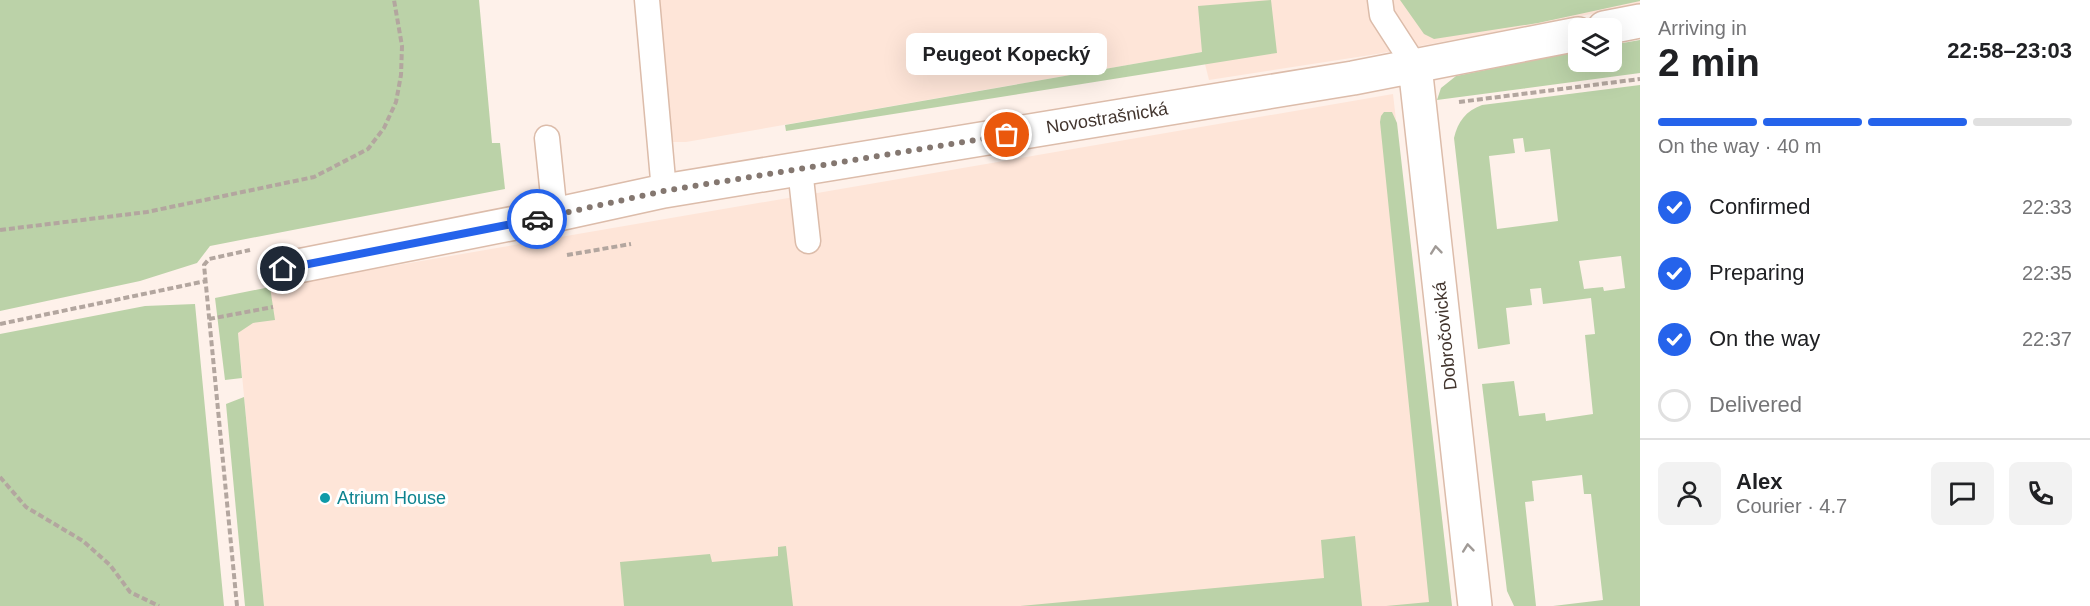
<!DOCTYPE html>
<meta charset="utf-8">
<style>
:root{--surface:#fff;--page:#f2f2f2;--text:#202124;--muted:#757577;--line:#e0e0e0;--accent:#2563eb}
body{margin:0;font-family:Helvetica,sans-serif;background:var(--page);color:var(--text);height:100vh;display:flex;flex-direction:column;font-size:22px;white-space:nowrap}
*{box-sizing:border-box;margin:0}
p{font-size:20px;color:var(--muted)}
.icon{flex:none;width:33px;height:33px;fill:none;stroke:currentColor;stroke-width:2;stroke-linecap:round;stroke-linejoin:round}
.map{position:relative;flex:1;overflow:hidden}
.drawer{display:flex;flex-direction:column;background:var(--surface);width:450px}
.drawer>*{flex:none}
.buttons{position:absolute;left:1568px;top:18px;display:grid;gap:12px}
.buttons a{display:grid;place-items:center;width:54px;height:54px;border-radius:9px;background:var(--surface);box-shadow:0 6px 24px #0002;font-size:30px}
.pin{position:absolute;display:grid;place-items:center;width:51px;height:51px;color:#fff;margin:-26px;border:3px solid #fff;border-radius:50%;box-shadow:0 2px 6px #0007}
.courier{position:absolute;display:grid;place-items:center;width:60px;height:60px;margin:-30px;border:4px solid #2563eb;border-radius:50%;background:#fff;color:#222;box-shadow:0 2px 8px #0007}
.bubble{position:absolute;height:42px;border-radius:9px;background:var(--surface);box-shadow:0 6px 24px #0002;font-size:20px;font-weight:600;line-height:42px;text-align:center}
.head em{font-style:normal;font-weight:600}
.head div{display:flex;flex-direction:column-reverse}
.head{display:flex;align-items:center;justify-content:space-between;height:102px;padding:0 18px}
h1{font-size:39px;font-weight:600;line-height:45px}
.bar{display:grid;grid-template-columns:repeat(4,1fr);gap:9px 6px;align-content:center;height:72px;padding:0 18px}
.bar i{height:8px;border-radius:4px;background:var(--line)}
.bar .on{background:var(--accent)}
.bar p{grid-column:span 4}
.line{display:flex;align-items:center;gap:15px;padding:0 18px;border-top:2px solid var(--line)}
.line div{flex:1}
.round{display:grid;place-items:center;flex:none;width:63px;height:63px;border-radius:9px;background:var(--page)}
ol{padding:0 18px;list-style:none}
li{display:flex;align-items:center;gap:18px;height:66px}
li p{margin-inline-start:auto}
li .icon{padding:6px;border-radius:50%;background:var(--accent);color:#fff;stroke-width:4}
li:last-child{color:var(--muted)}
li i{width:33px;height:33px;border:3px solid var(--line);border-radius:50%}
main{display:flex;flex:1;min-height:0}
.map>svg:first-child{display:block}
</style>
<main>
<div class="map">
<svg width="1640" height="606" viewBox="0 0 1640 606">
<rect width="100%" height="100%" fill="#fef1ea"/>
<!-- built -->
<path fill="#fee5d8" d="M 659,0 L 1640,0 L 1640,5 L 1377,54 L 1209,80 L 1202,52 L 686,142 L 672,142 Z
M 1393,94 L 1452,606 L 264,606 L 238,333 L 270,287 Z"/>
<!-- green -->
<path fill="#bbd2a8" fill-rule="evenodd" d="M 0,0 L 479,0 L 492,143 L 500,143 L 505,189 L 210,246 L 197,263 L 140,281 L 0,311 Z
M 1271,0 L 1277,53 L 786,131 L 785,125 L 1202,52 L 1198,6 Z
M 1400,0 L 1640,0 L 1640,1 L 1538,23 L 1434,39 L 1424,34 Z
M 1640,40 L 1640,73 L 1437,100 L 1441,88 L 1456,76 L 1578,51 L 1578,62 L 1611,62 L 1611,45 Z
M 1640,85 L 1640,606 L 1553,606 L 1603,600 L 1591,494 L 1584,494 L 1582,475 L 1532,481 L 1534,501 L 1525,502 L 1536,606 L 1514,606 L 1507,591 L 1482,384 L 1514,381 L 1519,416 L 1545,413 L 1546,421 L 1593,414 L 1585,335 L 1595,334 L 1591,298 L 1543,304 L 1541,288 L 1530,289 L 1532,305 L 1506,308 L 1510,344 L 1478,349 L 1454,138 C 1458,121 1466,111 1482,105 ZM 1523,138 L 1525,152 L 1550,149 L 1558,221 L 1497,229 L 1489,156 L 1515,153 L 1513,139 ZM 1621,256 L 1625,288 L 1604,291 L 1603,287 L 1584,289 L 1579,261 Z
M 1384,112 L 1392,112 L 1397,123 L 1452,606 L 1386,606 L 1429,602 L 1380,122 L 1381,116 Z
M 270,287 L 275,320 L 253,323 L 238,333 L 242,378 L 225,380 L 215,298 Z
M 195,304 L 224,606 L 0,606 L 0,334 L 145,306 Z
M 244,397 L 264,606 L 245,606 L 226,404 Z
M 1355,536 L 1362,606 L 1020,606 L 1324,578 L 1321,540 Z
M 786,546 L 793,606 L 624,606 L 620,562 L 710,554 L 712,562 L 778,556 L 778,547 Z"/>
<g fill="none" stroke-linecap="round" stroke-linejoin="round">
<!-- service casing -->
<g stroke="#dcbcaa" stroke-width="27">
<path id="service" d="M 647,0 L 664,191
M 1380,0 L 1382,15 L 1415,66
M 547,138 L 555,215
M 800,169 L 808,241"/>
</g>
<!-- minor casing -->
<g stroke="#dcbcaa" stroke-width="36">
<path id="minor" d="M 1604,28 L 1640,21
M 1415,66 L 1475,606
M 283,269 L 540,218 L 664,191 L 1353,78 L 1578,34"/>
</g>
<!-- path -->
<path stroke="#b3a69f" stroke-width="4" stroke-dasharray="6 3" stroke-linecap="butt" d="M 1459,102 L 1640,79
M 0,230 L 147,212 L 314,177 L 368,149 L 384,128 L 396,102 L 401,75 L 402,46 L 394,0
M 567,255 L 631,244
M 209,319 L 273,307
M 0,324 L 206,281
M 0,477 L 26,507 L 83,541 L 110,565 L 130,592 L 159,606
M 237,606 L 204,265 L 209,259 L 250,250"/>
<!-- service -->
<use href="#service" stroke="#fff" stroke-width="24"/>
<!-- minor -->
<use href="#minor" stroke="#fff" stroke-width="33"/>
</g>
<!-- one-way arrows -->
<defs><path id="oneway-chevron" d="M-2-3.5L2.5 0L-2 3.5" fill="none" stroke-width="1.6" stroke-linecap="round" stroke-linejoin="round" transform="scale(1.5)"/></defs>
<g stroke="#a09a96">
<use href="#oneway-chevron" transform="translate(1436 250) rotate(-96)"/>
<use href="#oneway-chevron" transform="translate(1468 548) rotate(-96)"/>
</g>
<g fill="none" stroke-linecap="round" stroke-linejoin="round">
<!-- done -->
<path stroke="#847770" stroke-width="6" stroke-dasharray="0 10.8" d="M 537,219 L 664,191 L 1007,135"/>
<!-- route -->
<path stroke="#2563eb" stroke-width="8" d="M 283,269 L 537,219"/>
</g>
<!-- markers -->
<circle fill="#0f9aa8" stroke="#fff" stroke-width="2" cx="325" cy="498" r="6"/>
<g text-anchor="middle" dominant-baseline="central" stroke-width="6" stroke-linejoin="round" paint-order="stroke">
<!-- street labels -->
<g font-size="18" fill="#42352e" stroke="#fff">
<text transform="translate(1107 118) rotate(-9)">Novostrašnická</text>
<text transform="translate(1445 336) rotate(-96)">Dobročovická</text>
</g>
<!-- culture labels -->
<g font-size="18" fill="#0d838f" stroke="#fff" text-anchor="start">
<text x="337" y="498">Atrium House</text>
</g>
</g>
</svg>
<div class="buttons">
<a><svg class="icon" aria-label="layers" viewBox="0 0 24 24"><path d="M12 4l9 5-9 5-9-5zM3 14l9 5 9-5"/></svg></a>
</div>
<div class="pin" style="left:1007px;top:135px;background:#ea580c"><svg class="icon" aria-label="bag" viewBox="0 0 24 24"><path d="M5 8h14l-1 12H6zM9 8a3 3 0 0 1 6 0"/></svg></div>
<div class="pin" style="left:283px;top:269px;background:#1f2937"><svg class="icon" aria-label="home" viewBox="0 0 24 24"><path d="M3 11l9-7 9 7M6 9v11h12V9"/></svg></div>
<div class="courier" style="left:537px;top:219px"><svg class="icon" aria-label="car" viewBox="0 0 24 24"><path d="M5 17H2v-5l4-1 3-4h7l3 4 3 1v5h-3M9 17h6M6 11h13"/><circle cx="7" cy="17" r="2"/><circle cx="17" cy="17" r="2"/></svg></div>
<div class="bubble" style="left:906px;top:33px;width:201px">Peugeot Kopecký</div>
</div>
<section class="drawer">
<div class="head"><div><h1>2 min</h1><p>Arriving in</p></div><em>22:58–23:03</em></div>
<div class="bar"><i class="on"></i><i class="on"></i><i class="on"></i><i></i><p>On the way · 40 m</p></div>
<ol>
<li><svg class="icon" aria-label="check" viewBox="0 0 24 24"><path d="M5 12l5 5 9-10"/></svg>Confirmed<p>22:33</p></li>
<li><svg class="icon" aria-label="check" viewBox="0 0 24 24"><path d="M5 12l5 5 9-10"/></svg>Preparing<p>22:35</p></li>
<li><svg class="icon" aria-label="check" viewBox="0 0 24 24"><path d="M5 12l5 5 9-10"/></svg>On the way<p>22:37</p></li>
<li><i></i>Delivered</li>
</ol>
<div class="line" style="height:108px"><a class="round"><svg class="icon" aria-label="person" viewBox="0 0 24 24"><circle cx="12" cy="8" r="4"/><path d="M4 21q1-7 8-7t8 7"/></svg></a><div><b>Alex</b><p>Courier · 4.7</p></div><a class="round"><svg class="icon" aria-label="chat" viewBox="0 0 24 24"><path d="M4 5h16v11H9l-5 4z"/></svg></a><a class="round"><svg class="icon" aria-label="phone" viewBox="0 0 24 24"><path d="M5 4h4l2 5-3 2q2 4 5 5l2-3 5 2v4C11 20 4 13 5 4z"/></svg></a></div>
</section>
</main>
